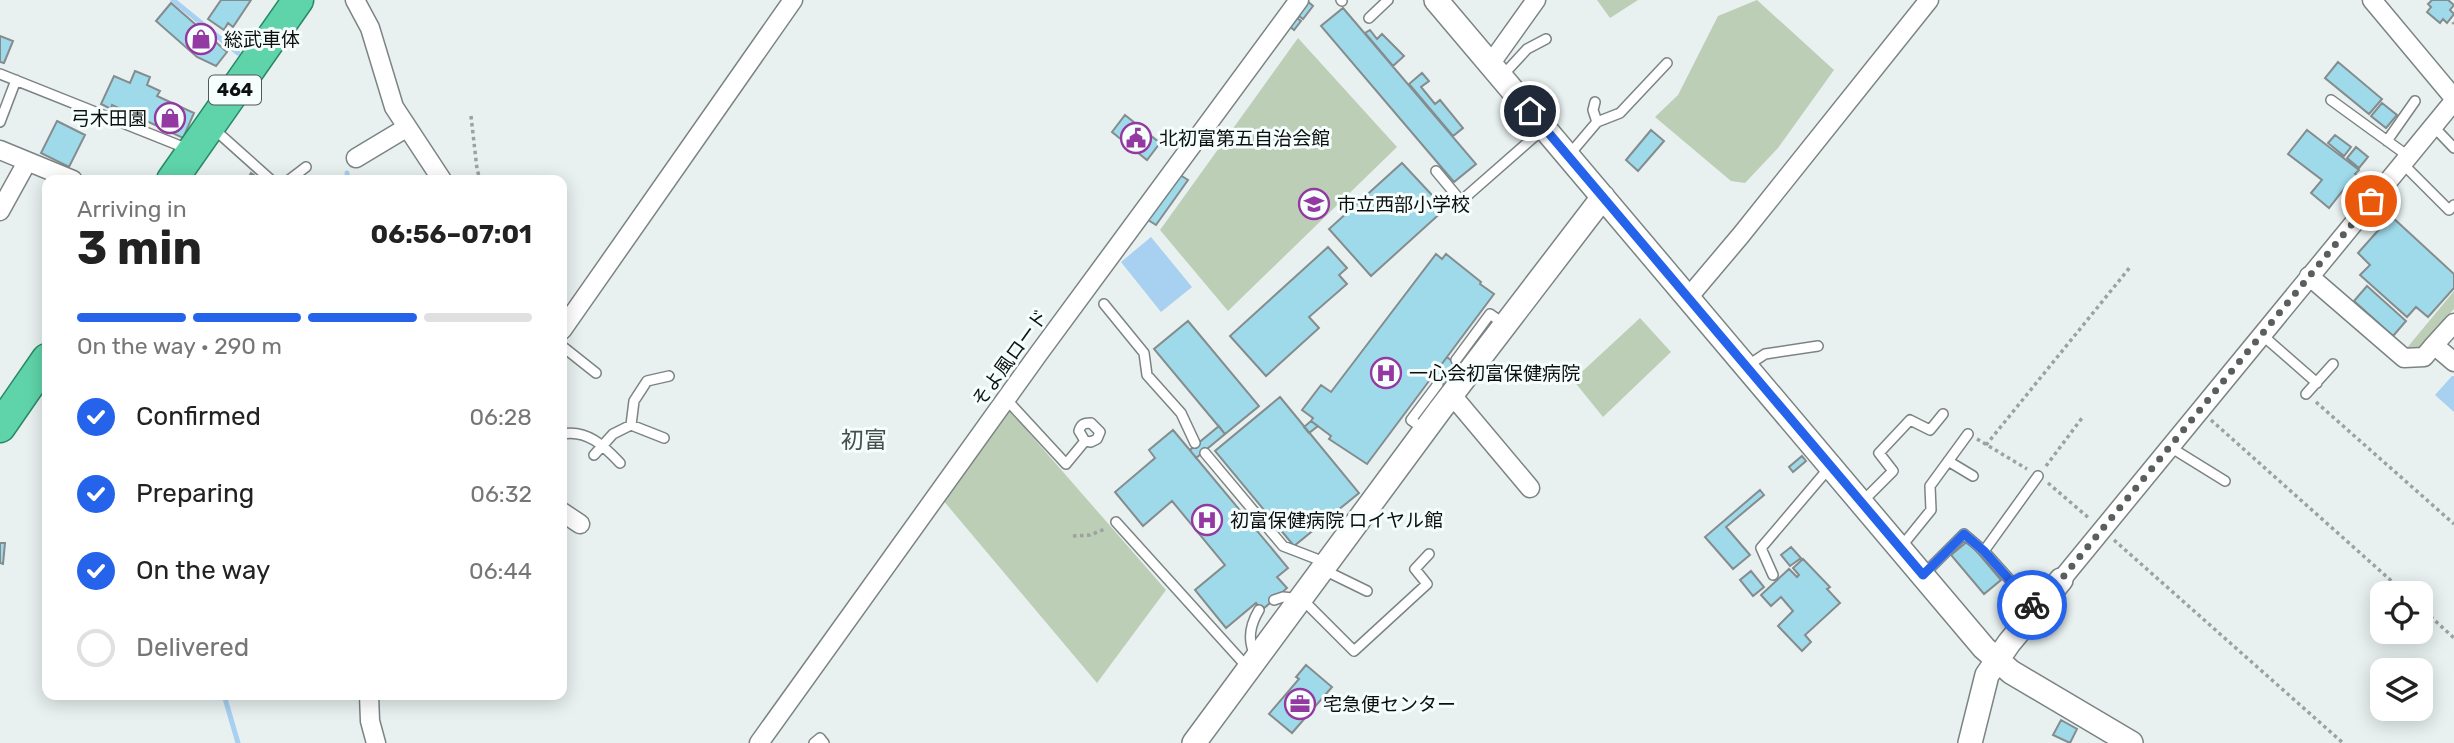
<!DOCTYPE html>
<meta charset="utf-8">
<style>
:root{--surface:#fff;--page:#f6f6f6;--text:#222;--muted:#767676;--line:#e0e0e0;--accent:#2563eb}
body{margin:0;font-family:Rubik,"Noto Sans JP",sans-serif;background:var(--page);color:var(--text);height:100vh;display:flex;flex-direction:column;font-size:26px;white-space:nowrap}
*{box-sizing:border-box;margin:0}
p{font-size:23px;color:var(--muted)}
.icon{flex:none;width:38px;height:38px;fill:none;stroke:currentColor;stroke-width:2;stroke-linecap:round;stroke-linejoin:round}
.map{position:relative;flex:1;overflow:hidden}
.sheet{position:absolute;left:42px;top:175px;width:525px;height:525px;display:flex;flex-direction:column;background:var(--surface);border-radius:14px;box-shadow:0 4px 18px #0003}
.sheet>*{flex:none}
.fabs{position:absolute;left:2370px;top:581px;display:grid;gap:14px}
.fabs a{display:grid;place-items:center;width:63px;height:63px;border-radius:14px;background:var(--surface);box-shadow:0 4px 18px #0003;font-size:35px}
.pin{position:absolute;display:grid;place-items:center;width:60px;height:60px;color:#fff;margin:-30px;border:4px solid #fff;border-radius:50%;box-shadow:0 2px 7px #0007}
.courier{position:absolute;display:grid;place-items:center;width:70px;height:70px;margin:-35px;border:5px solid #2563eb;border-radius:50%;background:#fff;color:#222;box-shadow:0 2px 9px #0007}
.headline em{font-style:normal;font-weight:700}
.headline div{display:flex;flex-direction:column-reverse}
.headline{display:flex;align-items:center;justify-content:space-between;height:119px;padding:0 35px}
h1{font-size:46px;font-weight:700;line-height:52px}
.bar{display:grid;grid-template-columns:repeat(4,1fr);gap:10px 7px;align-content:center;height:84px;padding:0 35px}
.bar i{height:9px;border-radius:5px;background:var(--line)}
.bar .on{background:var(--accent)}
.bar p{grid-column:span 4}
ol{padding:0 35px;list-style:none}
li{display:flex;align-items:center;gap:21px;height:77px}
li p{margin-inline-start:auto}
li .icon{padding:7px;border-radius:50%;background:var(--accent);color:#fff;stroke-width:4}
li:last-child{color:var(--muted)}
li i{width:38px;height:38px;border:4px solid var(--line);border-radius:50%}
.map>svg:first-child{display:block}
</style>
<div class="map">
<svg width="2454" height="743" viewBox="0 0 2454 743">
<rect width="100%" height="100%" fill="#e8f1f0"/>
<!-- green -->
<path fill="#bcceb6" d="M 1597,0 L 1638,0 L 1610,18 Z
M 1757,0 L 1834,70 L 1778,148 L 1745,183 L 1731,181 L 1655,117 L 1678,95 L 1718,16 Z
M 1298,38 L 1397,147 L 1228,311 L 1160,230 Z
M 2454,291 L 2454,309 L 2419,348 L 2407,351 L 2406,349 Z
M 1640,318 L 1671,352 L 1603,417 L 1573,380 Z
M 1010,411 L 1166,590 L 1097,683 L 942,499 Z"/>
<!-- water -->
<path fill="#a7d0f1" d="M 1151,237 L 1192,287 L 1161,312 L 1121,262 Z
M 2452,376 L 2454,376 L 2454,412 L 2435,395 Z"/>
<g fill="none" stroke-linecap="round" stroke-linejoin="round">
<!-- stream -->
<path stroke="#a7d0f1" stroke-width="5" d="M 173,0 L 238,53
M 347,173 L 348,180
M 224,695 L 238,743"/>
</g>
<!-- building -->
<path fill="#9fdaea" stroke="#858c8e" stroke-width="2" d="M 221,0 L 251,0 L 233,27 L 228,23 L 224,30 L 208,19 Z
M 1306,0 L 1313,6 L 1303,19 L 1295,13 Z
M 2432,0 L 2448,0 L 2454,5 L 2450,10 L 2454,14 L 2447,23 L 2443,19 L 2440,23 L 2427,12 L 2431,7 L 2428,4 Z
M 171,3 L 227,52 L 216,66 L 197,57 L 156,21 Z
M 1343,8 L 1476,164 L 1454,182 L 1321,26 Z
M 1294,16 L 1301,21 L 1294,30 L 1287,24 Z
M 1370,30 L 1377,39 L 1382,34 L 1404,56 L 1393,66 L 1365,33 Z
M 0,36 L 13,41 L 4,63 L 0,62 Z
M 2338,62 L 2382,99 L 2369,114 L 2325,78 Z
M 135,71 L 150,77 L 147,85 L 160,91 L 157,96 L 194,113 L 183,138 L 112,105 L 111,109 L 101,104 L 114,76 L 130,83 Z
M 1422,73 L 1429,81 L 1421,87 L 1435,104 L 1440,100 L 1463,128 L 1453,136 L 1409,84 Z
M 2382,103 L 2397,115 L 2386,128 L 2371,116 Z
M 1125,115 L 1160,143 L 1147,160 L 1112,132 Z
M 57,121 L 85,135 L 69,167 L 41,153 Z
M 1651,130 L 1664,141 L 1638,171 L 1626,160 Z
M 2307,130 L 2359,170 L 2355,174 L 2369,185 L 2357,199 L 2344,189 L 2329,208 L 2311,193 L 2322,180 L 2288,154 Z
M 2335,135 L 2351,147 L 2344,156 L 2328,143 Z
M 2356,147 L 2368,157 L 2359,168 L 2347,158 Z
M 1402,163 L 1445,209 L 1371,276 L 1329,229 Z
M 251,173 L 261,180 L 247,180 Z
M 1177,173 L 1188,180 L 1156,225 L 1145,218 Z
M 2391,216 L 2454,274 L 2454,288 L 2428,317 L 2416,307 L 2407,317 L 2360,275 L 2370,265 L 2358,253 Z
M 1328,247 L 1347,268 L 1339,275 L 1347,284 L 1309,317 L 1319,328 L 1266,376 L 1230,336 Z
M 1436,254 L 1442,259 L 1446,254 L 1481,282 L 1480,284 L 1494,294 L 1367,464 L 1329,439 L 1331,436 L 1311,421 L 1313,418 L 1302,410 L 1321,385 L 1331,392 Z
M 2367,286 L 2406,321 L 2393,336 L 2354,301 Z
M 1188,321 L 1259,406 L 1225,434 L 1154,349 Z
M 1447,357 L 1458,366 L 1444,386 L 1432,377 Z
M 1280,397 L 1359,493 L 1294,546 L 1215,451 Z
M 1311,421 L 1318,426 L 1309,433 L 1304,427 Z
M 1219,426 L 1225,434 L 1196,458 L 1190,450 Z
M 1173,430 L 1288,568 L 1277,577 L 1287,588 L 1262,610 L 1256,603 L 1226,628 L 1195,590 L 1225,565 L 1172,501 L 1143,526 L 1115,492 L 1155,458 L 1149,450 Z
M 1802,456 L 1806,461 L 1793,472 L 1789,467 Z
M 1760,490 L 1764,495 L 1726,527 L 1750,555 L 1733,569 L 1705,537 Z
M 1968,541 L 2001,580 L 1984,594 L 1951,555 Z
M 0,543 L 5,543 L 3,564 L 0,563 Z
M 1791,547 L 1801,558 L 1790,566 L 1781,555 Z
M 1803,559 L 1830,587 L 1827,589 L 1840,603 L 1805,635 L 1811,642 L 1802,651 L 1778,626 L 1793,611 L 1781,597 L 1771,606 L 1761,595 L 1789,569 L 1797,577 L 1799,575 L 1793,568 Z
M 1751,571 L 1764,587 L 1753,596 L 1740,580 Z
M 1306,665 L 1332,687 L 1292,733 L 1269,714 L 1299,679 L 1296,677 Z
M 2061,720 L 2077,729 L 2070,743 L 2053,735 Z"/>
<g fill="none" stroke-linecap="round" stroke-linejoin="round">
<!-- service casing -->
<g stroke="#7c8483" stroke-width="12">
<path id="service" d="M 1341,0 L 1342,1
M 1369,18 L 1388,0
M 0,74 L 188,149
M 1503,75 L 1527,49 L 1546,39
M 2331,100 L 2408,156
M 1595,102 L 1593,110 L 1597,122
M 0,122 L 16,80
M 2433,126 L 2454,148
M 214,129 L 271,180
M 2387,141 L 2415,101
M 1569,155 L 1597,122 L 1620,113 L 1667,63
M 2402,163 L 2449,210 L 2454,205
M 1436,171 L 1461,201 L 1543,129
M 289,180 L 306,167
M 1104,304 L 1144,353 L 1147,375 L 1181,413 L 1195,443
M 2261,334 L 2317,383
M 562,346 L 596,373
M 1456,360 L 1490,314 L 1504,324
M 1747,366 L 1765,354 L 1818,346
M 2306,394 L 2333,364
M 1006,399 L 1066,464 L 1085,441 L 1091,442 L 1097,439 L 1100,432 L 1091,423 C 1084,423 1081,424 1079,431 L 1085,441
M 631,425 L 664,438
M 1425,430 L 1411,420 L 1438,384
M 562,434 C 587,429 604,446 620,463
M 2170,447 L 2225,481
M 1205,453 L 1283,546 L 1327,563
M 594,455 L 613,434 L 631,425 L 634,401 L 647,381 L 669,376
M 1948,461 L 1973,476
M 1863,501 L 1893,471 L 1879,453 L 1910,420 L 1930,430 L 1943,414
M 1116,522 L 1248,668
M 1901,547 L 1931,510 L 1930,486 L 1968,434
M 1984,551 L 2038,476
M 1324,570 L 1367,591
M 1924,574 L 1964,534 L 1984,551 L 2036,609
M 1773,575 L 1761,548 L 1829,468
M 1274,600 L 1283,597 L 1302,599 L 1354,651 L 1427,584 L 1415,569 L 1429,554
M 1255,655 C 1247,639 1250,625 1259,610
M 814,743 L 820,738 L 824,743"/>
</g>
<!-- minor casing -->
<g stroke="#7c8483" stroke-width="21">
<path id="minor" d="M 355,0 L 370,28 L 394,107 L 442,180
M 2372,0 L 2454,98
M 1491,63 L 1536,0
M 0,150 L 73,180
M 356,158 L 406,128
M 0,211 L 27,162
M 2309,276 L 2404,358 L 2424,357 L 2434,345 L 2454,362
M 1687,299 L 1741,235 L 1929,0
M 562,330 L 793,0
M 2434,345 L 2454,323
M 1451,394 L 1530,488
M 562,512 L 580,524
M 2061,580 L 2454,101
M 369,695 L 370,721 L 376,743
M 759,743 L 1039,353 L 1299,0"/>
</g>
<!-- tertiary casing -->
<g stroke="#7c8483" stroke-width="26">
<path id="tertiary" d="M 1436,0 L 1984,648 L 2011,672 L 2131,743
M 1194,743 L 1440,410 L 1603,197
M 1970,743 L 1987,675 L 2009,643 L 2061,580"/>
</g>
<!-- trunk casing -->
<g stroke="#288967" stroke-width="33">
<path id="trunk" d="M 172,180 L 298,0
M 0,427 L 47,359"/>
</g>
<!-- path -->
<path stroke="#9ba2a1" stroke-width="3.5" stroke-dasharray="3.5 3.5" stroke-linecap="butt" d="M 2453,22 L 2454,24
M 471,116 L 477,169 L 480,180
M 2316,402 L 2454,524
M 2211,420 L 2405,593
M 1977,439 L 2027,469
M 1986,445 L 2131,266
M 2046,466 L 2082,418
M 2048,483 L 2090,519
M 1073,536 L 1090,535 L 1105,529
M 2114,540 L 2343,743
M 2420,607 L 2454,638"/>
<!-- service -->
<use href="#service" stroke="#fff" stroke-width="9"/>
<!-- minor -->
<use href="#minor" stroke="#fff" stroke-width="18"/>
<!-- tertiary -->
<use href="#tertiary" stroke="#fff" stroke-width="23"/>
<!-- trunk -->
<use href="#trunk" stroke="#5fd4ab" stroke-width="30"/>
</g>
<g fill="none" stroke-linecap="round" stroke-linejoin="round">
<!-- done -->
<path stroke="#5a5f5e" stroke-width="7" stroke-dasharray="0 12.6" d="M 2032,605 L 2036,610 L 2371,201"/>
<!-- route -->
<path stroke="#2563eb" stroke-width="9" d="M 1530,111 L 1923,575 L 1964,534 L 1984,551 L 2032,605"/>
</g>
<!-- icons -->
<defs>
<g id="shop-ring" transform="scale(1.575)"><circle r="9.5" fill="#f5fefd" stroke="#9438a2" stroke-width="1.5"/><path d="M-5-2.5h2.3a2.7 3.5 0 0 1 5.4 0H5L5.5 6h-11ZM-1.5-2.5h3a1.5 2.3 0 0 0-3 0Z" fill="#9438a2"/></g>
<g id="civic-ring" transform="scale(1.575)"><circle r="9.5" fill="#f5fefd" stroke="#9438a2" stroke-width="1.5"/><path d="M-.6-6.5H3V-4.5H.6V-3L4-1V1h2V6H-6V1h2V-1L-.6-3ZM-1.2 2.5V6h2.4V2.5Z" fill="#9438a2"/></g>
<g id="school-ring" transform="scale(1.575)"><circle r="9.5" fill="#f5fefd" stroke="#9438a2" stroke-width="1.5"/><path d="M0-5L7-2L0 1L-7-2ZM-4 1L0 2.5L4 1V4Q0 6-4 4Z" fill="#9438a2"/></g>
<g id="hospital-ring" transform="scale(1.575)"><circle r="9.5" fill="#f5fefd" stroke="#9438a2" stroke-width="1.5"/><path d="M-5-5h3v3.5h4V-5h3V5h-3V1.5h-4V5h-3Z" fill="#9438a2"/></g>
<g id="office-ring" transform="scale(1.575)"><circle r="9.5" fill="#f5fefd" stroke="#9438a2" stroke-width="1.5"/><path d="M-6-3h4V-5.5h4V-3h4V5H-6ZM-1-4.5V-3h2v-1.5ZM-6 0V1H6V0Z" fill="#9438a2"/></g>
</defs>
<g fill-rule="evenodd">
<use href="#shop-ring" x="201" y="39"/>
<use href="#shop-ring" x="170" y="118"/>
<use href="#civic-ring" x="1136" y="138"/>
<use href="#school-ring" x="1314" y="204"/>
<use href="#hospital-ring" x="1386" y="373"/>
<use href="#hospital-ring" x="1207" y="520"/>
<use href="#office-ring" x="1300" y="704"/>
</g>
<g text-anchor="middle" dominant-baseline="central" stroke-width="6" stroke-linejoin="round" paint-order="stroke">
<!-- shield labels -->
<rect fill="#f5fefd" stroke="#535756" stroke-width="2" x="209" y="75.5" width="52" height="29" rx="5"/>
<g font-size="18" font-weight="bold" fill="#0d100f">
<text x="235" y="90">464</text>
</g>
<!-- poi labels -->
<g font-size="19" fill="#0d100f" stroke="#f5fefd" text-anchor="start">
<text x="224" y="39">総武車体</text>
<text x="147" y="118" text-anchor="end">弓木田園</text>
<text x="1159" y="138">北初富第五自治会館</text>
<text x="1337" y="204">市立西部小学校</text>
<text x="1409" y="373">一心会初富保健病院</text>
<text x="1230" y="520">初富保健病院 ロイヤル館</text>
<text x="1323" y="704">宅急便センター</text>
</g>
<!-- street labels -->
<g font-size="19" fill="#0d100f" stroke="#f5fefd">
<text transform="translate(1010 358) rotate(-54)">そよ風ロード</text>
</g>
<!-- quarter labels -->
<g font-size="23" fill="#464e4d" stroke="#f5fefd">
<text x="864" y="440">初富</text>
</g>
</g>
</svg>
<div class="fabs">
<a><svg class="icon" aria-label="locate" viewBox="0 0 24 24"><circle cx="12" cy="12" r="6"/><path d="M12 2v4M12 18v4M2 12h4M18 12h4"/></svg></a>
<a><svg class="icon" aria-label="layers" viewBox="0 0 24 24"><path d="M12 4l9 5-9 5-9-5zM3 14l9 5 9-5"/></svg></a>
</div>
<div class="pin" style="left:2371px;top:201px;background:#ea580c"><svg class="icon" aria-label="bag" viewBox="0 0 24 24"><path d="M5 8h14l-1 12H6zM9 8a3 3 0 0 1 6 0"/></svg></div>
<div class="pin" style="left:1530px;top:111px;background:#1f2937"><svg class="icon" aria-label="home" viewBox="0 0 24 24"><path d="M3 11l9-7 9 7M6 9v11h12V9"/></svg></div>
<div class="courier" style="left:2032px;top:605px"><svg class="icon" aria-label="bike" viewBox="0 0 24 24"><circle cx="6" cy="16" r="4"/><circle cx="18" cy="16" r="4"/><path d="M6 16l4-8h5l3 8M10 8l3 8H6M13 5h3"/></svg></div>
<section class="sheet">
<div class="headline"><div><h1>3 min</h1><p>Arriving in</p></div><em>06:56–07:01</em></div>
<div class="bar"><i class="on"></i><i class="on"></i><i class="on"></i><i></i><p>On the way · 290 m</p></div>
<ol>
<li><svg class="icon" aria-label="check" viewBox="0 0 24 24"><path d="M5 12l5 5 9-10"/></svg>Confirmed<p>06:28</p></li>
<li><svg class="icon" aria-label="check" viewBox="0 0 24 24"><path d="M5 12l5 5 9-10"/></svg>Preparing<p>06:32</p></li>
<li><svg class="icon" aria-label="check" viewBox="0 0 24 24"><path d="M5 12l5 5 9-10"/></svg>On the way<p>06:44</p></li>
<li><i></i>Delivered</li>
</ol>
</section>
</div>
